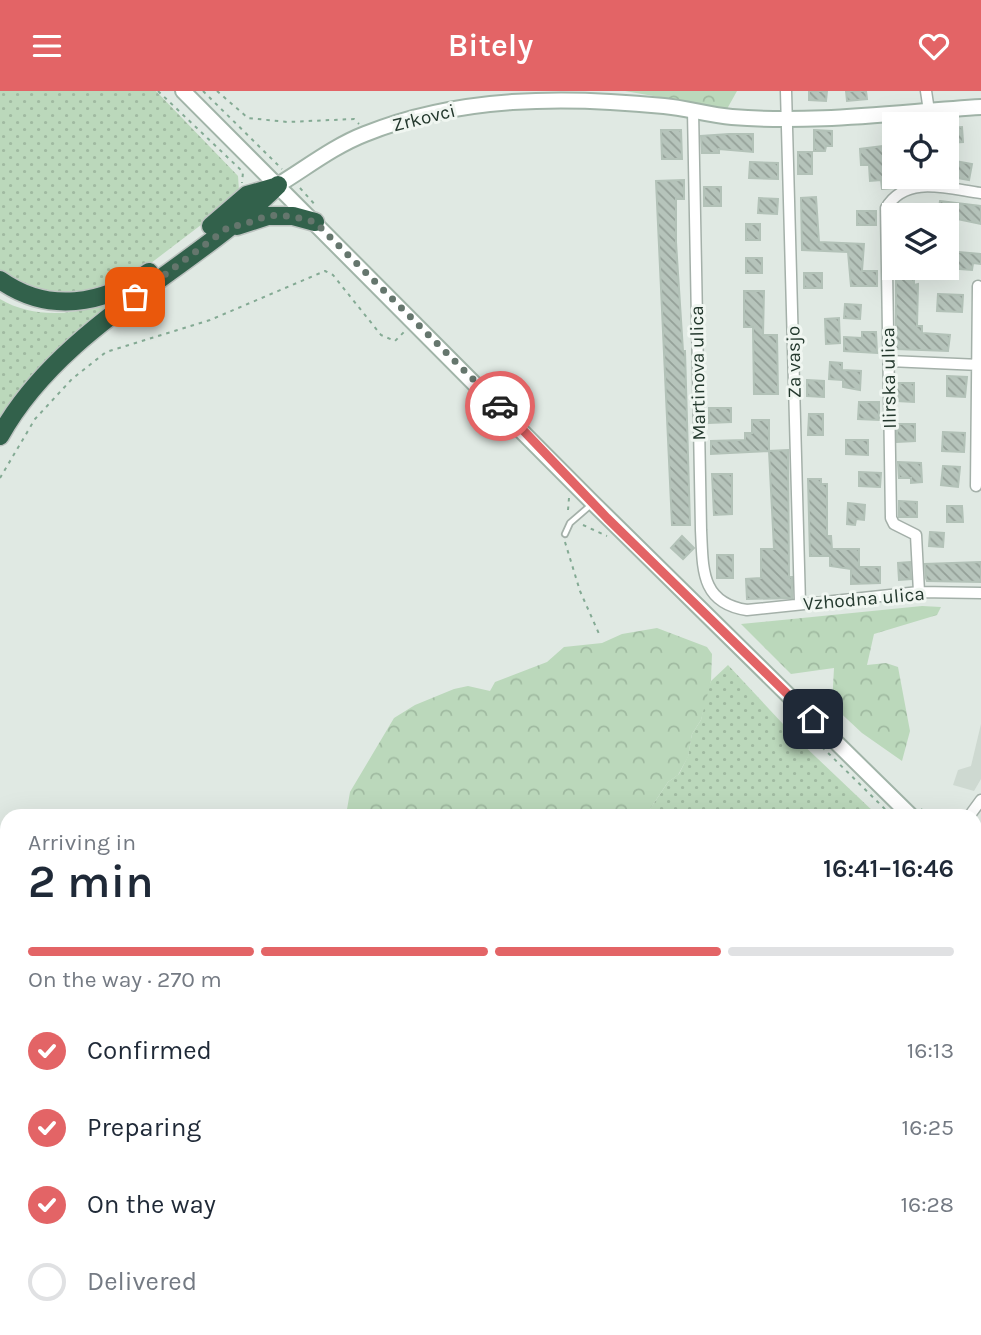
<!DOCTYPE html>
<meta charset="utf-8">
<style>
:root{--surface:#fff;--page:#f6f6f7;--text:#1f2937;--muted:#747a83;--line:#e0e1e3;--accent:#e36466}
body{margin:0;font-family:Karla,sans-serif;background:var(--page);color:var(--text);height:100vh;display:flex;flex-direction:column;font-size:26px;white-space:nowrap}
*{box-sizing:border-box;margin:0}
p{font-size:23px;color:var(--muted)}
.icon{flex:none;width:38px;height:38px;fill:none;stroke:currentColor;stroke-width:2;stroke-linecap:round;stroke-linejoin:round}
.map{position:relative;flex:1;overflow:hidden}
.drawer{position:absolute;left:0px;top:718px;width:982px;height:527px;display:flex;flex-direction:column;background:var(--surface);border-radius:21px 21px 0 0;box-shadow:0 7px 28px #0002}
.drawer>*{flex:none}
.tools{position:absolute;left:882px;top:21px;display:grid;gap:14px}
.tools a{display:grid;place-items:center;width:77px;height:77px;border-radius:0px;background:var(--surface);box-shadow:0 7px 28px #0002;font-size:35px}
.pin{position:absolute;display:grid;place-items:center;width:60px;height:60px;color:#fff;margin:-30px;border-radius:14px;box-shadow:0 4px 10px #0006}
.courier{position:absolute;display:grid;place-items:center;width:70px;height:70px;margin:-35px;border:5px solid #e36466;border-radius:50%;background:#fff;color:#222;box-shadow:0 2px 9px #0007}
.head em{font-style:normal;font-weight:600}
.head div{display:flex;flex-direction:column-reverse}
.head{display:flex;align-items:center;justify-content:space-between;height:119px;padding:0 28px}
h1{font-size:46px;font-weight:600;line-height:52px}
.bar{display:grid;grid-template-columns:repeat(4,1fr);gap:10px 7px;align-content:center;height:84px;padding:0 28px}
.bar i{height:9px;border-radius:5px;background:var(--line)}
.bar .selected{background:var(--accent)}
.bar p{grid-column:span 4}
ol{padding:0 28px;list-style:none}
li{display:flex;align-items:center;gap:21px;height:77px}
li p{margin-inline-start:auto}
li .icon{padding:7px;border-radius:50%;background:var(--accent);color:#fff;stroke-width:4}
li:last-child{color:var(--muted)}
li i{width:38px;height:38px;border:4px solid var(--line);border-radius:50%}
header{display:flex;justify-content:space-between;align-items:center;height:91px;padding:0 28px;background:var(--accent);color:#fff;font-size:32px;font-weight:600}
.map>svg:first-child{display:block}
</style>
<header><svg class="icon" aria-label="menu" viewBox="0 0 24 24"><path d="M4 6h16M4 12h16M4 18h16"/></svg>Bitely<svg class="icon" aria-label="heart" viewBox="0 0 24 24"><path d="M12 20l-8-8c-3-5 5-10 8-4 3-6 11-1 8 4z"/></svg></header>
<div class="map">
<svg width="981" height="1244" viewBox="0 0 981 1244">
<defs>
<pattern id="grass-dots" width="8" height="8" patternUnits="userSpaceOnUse" patternTransform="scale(1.75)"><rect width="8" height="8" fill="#bbd8bb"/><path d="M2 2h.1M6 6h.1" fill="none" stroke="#a0baa1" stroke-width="1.8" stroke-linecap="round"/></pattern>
<pattern id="forest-crowns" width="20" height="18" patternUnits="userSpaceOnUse" patternTransform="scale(1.75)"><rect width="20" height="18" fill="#bbd8bb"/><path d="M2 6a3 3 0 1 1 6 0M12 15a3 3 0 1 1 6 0" fill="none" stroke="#a0baa1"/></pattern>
<pattern id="building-back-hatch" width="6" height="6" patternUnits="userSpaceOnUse" patternTransform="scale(1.75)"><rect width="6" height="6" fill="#b6c4bb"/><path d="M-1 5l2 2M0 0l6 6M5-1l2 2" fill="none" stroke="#94a098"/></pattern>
</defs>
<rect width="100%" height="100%" fill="#e0e9e3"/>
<!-- built -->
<path fill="#ced9d1" d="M 981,633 L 981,688 L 974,700 L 953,694 L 958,679 L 971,675 Z"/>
<!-- grass -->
<path fill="url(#grass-dots)" d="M 0,0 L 156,0 L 238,85 L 239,100 L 235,108 L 134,185 L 108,199 L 48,205 L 0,182 Z
M 126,204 L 0,331 L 0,208 C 39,231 88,223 126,204 Z
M 728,574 L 797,648 L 877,724 L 646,724 L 668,691 L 679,683 L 688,665 L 692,643 L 701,629 L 707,600 L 711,590 Z
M 975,837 L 981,843 L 981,1244 L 435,1244 L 427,1237 L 975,1237 Z"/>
<!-- forest -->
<path fill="url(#forest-crowns)" d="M 625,0 L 737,0 L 727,18 Z
M 922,515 L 941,516 L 937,524 L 874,543 L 867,574 L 886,572 L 898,576 L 910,640 L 902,670 L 862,642 L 832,614 L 834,577 L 791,583 L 741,533 Z
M 657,537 L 707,556 L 712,563 L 711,590 L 701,629 L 692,643 L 688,666 L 678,684 L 668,691 L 646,724 L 346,724 L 350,701 L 394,627 L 415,614 L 454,598 L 468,595 L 490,600 L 495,591 L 547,571 L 564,556 L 602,552 L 622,543 Z
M 375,1237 L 427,1237 L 435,1244 L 383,1244 Z"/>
<!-- building -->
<path fill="url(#building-back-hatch)" stroke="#b3c2b8" stroke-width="2" d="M 809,0 L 827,0 L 826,10 L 809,9 Z
M 846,0 L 866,0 L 867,8 L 847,10 Z
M 962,36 L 963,51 L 947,52 L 947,37 Z
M 661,39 L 681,39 L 682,68 L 662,68 Z
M 814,39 L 832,40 L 832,55 L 826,55 L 825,60 L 814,60 Z
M 729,43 L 753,43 L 753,61 L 719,58 L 719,62 L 702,62 L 701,45 Z
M 892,54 L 894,97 L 882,98 L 881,89 L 870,90 L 869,74 L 861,74 L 860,58 Z
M 798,61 L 812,61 L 812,83 L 798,83 Z
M 955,70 L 972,73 L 969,89 L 952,86 Z
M 750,71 L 778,72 L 778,88 L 749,87 Z
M 684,89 L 684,108 L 676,108 L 676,151 L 683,260 L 685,260 L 690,434 L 672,434 L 656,90 Z
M 704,96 L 721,96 L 721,115 L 704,115 Z
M 816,106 L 819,151 L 864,153 L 862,180 L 877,180 L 877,195 L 851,195 L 848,161 L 802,159 L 801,107 Z
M 759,107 L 778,108 L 777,123 L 758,122 Z
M 940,110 L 981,115 L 981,133 L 938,124 Z
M 857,120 L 876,120 L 876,134 L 857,134 Z
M 746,133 L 760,133 L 760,149 L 746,149 Z
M 947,160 L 981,163 L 981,173 L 973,172 L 972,179 L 947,177 Z
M 746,167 L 762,167 L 762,182 L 746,182 Z
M 896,181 L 914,181 L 914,194 L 918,193 L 917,235 L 922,235 L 922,242 L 950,244 L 948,260 L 896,258 Z
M 804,182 L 822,182 L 822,197 L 804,197 Z
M 744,200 L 764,200 L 763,244 L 777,244 L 778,303 L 754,303 L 753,236 L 744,236 Z
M 938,203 L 963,204 L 962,221 L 937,220 Z
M 845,213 L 861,214 L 860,228 L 844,227 Z
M 839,227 L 840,252 L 826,253 L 825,228 Z
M 862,241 L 876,241 L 877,262 L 844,260 L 844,246 L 862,247 Z
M 830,271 L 842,272 L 842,279 L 861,280 L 860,299 L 843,296 L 843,289 L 829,288 Z
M 947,285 L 967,286 L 965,306 L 947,305 Z
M 807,289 L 824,290 L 824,306 L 807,305 Z
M 897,292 L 914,292 L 914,311 L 897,310 Z
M 859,311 L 879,311 L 879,329 L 858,328 Z
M 709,317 L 731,317 L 731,331 L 709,332 Z
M 809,323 L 823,323 L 823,344 L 808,344 Z
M 752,329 L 769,329 L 769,360 L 711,363 L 711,350 L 745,349 L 745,342 L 752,342 Z
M 897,333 L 915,333 L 915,350 L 897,351 Z
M 943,341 L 965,342 L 964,361 L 942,360 Z
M 846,349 L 868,349 L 868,364 L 846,363 Z
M 788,359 L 789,486 L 792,486 L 792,507 L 747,508 L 746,488 L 761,487 L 761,458 L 774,458 L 769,360 Z
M 898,371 L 921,372 L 922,391 L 911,392 L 911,387 L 899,387 Z
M 943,375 L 960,376 L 958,396 L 941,394 Z
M 859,381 L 881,382 L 880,396 L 859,395 Z
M 712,383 L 732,383 L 732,423 L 714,424 Z
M 808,388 L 821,388 L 821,393 L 827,393 L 827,445 L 831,445 L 832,458 L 859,458 L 859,476 L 880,476 L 880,492 L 851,493 L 851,478 L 830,475 L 830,465 L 810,465 Z
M 899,410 L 917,411 L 917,426 L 899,426 Z
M 848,412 L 865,414 L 864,429 L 856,428 L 855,434 L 847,433 Z
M 947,415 L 962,415 L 963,431 L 947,431 Z
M 930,441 L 944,442 L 943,456 L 929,455 Z
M 682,445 L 694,457 L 683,468 L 671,457 Z
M 717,464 L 733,464 L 733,487 L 717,487 Z
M 910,471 L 911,488 L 899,489 L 898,472 Z
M 981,471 L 981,491 L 927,490 L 926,487 L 925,473 Z"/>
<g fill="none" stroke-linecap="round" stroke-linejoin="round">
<!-- lane casing -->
<g stroke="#a4b0a9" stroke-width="8">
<path id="lane" d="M 481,338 L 499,323
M 565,443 L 570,432 L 592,413"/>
</g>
<!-- street casing -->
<g stroke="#a4b0a9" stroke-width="13">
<path id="street" d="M 786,0 L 800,513
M 926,0 L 931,33
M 693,20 L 701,439 C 703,477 700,512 747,519 L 919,501 L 981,502
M 889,270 L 980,274
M 976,395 L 978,195
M 919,501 L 916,444 L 894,433 L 891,427 L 886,117 C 906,83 949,98 981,102
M 970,724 L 981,709
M 0,1164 L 7,1171
M 61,1237 L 67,1244"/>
</g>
<!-- secondary casing -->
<g stroke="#a1b4a8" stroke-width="18">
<path id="secondary" d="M 183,0 L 593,412 L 910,724
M 278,94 C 306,77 334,55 365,43 C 458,5 565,5 664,15 C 686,17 709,24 732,26 C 814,33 899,21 981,16
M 975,789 L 981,796"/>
</g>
<!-- highway casing -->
<g stroke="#bdc3c0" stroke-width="21">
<path id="highway" d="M 211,135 L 247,104 L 275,96
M 237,135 L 268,125 L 293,125 L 315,131
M 0,189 C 48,223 103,214 149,181
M 0,345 C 60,236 192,179 278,94"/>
</g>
<!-- path -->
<path stroke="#84aa94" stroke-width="2" stroke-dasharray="3.5 5" stroke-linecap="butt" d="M 158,0 L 243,81 L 242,92
M 203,0 L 282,78
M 217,0 L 248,27 L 287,31 L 354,28 L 359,33
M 300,97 L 317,116
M 0,387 L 35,328 L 72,288 L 106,261 L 210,229 L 325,180 L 333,184 L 381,244 L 395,250 L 405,240
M 568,419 L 569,407
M 583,434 L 607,445
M 565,451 L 580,500 L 600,545
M 816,650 L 891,724
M 921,718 L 929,724
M 975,770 L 981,776
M 975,813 L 981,819"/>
<!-- lane -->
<use href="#lane" stroke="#fff" stroke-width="4.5"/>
<!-- street -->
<use href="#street" stroke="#fff" stroke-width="10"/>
<!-- secondary -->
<use href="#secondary" stroke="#fff" stroke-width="14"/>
<!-- highway -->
<use href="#highway" stroke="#32614b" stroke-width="18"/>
</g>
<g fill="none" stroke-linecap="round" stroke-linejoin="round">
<!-- done -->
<path stroke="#65766d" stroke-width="7" stroke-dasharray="0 12.6" d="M 135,206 L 230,135 C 245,135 255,128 269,125 C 284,123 300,127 315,131 L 500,315"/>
<!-- route -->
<path stroke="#e36466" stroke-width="9" d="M 500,315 L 607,427 L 813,628"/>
</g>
<g text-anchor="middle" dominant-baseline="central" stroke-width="6" stroke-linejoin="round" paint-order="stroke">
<!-- street labels -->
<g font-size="19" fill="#23382d" stroke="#f0f6f1">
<text transform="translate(424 27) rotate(-14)">Zrkovci</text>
<text transform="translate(794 271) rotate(-91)">Za vasjo</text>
<text transform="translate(698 282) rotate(-91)">Martinova ulica</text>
<text transform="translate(889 287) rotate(-91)">Ilirska ulica</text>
<text transform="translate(864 508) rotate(-5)">Vzhodna ulica</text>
</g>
</g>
</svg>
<div class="tools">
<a><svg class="icon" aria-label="locate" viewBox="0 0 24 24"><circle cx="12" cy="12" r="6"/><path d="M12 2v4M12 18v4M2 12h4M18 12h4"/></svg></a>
<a><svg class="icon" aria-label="layers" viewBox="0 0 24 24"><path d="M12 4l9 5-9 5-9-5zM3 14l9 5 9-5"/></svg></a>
</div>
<div class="pin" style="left:135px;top:206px;background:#ea580c"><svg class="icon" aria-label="bag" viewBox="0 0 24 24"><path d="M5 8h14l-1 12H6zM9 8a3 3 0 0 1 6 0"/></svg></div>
<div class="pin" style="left:813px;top:628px;background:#1f2937"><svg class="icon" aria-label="home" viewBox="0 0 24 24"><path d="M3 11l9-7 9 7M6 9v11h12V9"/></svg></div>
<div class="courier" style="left:500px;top:315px"><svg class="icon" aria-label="car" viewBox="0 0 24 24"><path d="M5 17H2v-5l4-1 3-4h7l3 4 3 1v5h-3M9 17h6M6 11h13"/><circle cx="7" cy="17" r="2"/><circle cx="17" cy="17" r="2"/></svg></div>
<section class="drawer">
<div class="head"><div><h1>2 min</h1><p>Arriving in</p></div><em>16:41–16:46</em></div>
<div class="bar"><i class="selected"></i><i class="selected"></i><i class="selected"></i><i></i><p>On the way · 270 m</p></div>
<ol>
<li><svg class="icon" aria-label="check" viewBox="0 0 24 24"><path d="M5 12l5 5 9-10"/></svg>Confirmed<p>16:13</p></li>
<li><svg class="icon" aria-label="check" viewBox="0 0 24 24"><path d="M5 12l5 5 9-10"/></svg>Preparing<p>16:25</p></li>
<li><svg class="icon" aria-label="check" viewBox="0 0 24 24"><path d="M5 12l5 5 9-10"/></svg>On the way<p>16:28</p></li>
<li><i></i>Delivered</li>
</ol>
</section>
</div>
